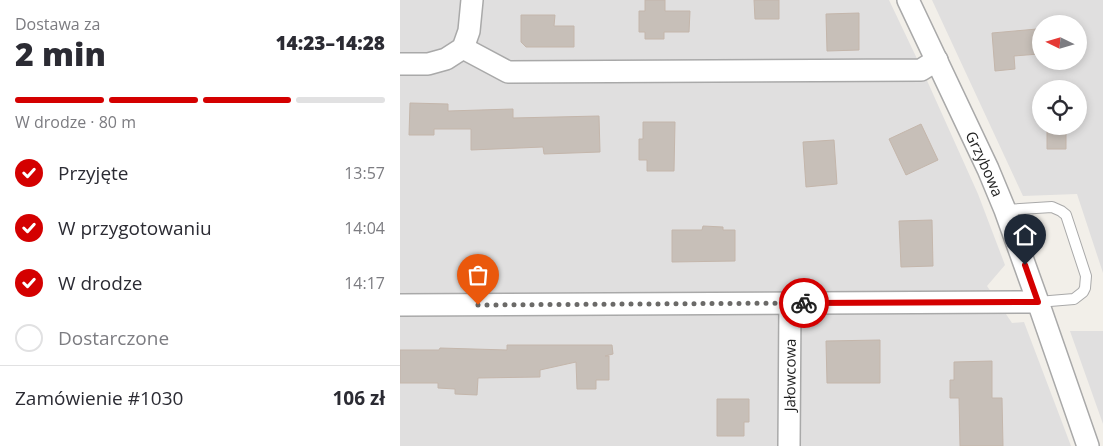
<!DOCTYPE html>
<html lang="pl">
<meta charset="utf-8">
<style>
:root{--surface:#fff;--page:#f7f7f7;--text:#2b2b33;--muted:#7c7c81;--line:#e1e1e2;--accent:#d40000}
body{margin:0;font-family:"Open Sans",sans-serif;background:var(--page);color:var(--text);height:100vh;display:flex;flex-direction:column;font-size:19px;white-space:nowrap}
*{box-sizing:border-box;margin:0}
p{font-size:16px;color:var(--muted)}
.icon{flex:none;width:28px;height:28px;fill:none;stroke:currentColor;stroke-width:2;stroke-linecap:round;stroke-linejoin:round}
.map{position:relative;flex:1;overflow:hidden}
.drawer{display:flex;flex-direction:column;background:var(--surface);width:400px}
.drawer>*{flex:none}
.needle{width:32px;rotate:275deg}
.buttons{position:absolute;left:632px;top:15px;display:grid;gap:10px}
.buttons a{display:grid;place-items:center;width:55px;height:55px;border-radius:50%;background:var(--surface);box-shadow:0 2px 8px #0003;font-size:25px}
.pin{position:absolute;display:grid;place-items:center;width:42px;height:42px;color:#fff;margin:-51px -21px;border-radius:50% 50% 50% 0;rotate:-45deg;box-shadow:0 0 5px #0007}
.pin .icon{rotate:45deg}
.courier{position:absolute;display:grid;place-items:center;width:50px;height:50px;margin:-25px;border:4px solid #d40000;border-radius:50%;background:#fff;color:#222;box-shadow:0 1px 6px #0007}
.summary em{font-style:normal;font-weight:800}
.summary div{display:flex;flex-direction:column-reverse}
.summary{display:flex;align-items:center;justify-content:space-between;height:85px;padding:0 15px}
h1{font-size:32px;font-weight:800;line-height:38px}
.bar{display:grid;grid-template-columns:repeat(4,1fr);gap:8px 5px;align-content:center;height:60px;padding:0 15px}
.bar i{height:6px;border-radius:4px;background:var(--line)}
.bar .active{background:var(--accent)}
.bar p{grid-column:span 4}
.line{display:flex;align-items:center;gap:12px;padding:0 15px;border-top:1px solid var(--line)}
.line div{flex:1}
ol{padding:0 15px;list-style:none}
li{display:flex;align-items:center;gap:15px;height:55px}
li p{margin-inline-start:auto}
li .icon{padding:5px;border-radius:50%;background:var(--accent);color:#fff;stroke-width:4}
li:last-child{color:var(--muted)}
li i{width:28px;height:28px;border:2px solid var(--line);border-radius:50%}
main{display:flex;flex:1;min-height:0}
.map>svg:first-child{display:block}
</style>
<main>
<section class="drawer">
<div class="summary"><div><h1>2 min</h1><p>Dostawa za</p></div><em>14:23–14:28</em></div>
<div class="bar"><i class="active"></i><i class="active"></i><i class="active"></i><i></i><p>W drodze · 80 m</p></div>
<ol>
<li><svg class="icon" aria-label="check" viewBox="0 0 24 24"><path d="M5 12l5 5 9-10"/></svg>Przyjęte<p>13:57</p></li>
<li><svg class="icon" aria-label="check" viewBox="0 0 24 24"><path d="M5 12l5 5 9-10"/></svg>W przygotowaniu<p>14:04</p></li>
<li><svg class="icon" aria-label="check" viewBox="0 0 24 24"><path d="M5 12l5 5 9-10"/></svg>W drodze<p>14:17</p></li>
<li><i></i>Dostarczone</li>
</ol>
<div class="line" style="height:65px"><div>Zamówienie #1030</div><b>106 zł</b></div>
</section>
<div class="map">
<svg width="703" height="446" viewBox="0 0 703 446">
<rect width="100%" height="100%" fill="#f2efe9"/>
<!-- residential -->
<path fill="#e0dfdf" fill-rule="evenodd" d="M 0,0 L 489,0 L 520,65 L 578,194 L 605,265 L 587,286 L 612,323 L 624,322 L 671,446 L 0,446 Z
M 532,0 L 703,0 L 703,273 L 677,194 L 623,196 ZM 641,24 L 679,24 L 679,61 L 641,61 ZM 641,89 L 679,89 L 679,126 L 641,126 Z
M 670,331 L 703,331 L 703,424 Z"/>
<!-- building -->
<path fill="#c7bfb8" stroke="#c4b6ab" d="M 245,0 L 265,0 L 265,11 L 290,11 L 289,32 L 264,32 L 264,39 L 245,39 L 245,32 L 239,32 L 239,11 L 245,11 Z
M 354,0 L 379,0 L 379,19 L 355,19 Z
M 459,13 L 459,50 L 427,51 L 426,14 Z
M 121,15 L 155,15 L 154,26 L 174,26 L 174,47 L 126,47 L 121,42 Z
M 637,29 L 639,54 L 614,56 L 615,69 L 595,71 L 592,33 Z
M 10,103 L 48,104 L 48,111 L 113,109 L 113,118 L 199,116 L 200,152 L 144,154 L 143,147 L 71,150 L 71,129 L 34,129 L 34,135 L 9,135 Z
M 243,122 L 275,122 L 274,171 L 247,171 L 247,160 L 239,160 L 239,139 L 243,139 Z
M 521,124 L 538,160 L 506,175 L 489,139 Z
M 647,126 L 666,126 L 666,149 L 647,149 Z
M 434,140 L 437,184 L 406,187 L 403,142 Z
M 532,220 L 533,266 L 501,267 L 499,221 Z
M 303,226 L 323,227 L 323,230 L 335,230 L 335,261 L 272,262 L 272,230 L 302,230 Z
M 480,340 L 480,383 L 427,383 L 426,341 Z
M 107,345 L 212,345 L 213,354 L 205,356 L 209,356 L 209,380 L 196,380 L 196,389 L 177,389 L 176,362 L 140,370 L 140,377 L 78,378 L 77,395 L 55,394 L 55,389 L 38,388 L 38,383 L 0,383 L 0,350 L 39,350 L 40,348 L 107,350 Z
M 592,361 L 592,398 L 602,398 L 603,446 L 560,446 L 559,398 L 550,398 L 550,380 L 554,380 L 554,362 Z
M 317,399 L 349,399 L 349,422 L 344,422 L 344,436 L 317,436 Z"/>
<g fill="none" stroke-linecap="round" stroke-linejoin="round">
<!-- service casing -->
<g stroke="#a9a9a9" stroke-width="12">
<path id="service" d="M 605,210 L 652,207 L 661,211 L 666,215 L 686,276 L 685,288 L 683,292 L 674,299 L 638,302"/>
</g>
<!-- minor casing -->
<g stroke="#a9a9a9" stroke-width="24">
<g id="minor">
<path id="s1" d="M 508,0 L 588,169 L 605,210 L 638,302 L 688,446"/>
<path d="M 63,48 L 108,72 L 521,70 L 537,60"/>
<path d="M 0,64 L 28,64 L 46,59 L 63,48 L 69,31 L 72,0"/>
<path d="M 0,305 L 638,302"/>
<path id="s2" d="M 389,446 L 390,303"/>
</g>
</g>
<!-- service -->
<use href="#service" stroke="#fff" stroke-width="10"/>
<!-- minor -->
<use href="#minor" stroke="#fff" stroke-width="21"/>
</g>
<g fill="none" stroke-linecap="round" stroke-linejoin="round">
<!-- done -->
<path stroke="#6b6a68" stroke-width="5" stroke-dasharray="0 9" d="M 78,305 L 404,303"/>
<!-- route -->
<path stroke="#d40000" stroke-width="6" d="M 404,303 L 638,302 L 625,265"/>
</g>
<g text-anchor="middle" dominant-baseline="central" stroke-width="4" stroke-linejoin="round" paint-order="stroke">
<!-- street labels -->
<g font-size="15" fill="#222" stroke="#fff">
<text stroke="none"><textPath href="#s1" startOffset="181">Grzybowa</textPath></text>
<text stroke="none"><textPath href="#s2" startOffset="71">Jałowcowa</textPath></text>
</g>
</g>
</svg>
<div class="buttons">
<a><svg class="needle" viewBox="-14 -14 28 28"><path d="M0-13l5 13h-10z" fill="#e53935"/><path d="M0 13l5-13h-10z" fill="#7c7c81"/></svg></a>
<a><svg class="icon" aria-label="locate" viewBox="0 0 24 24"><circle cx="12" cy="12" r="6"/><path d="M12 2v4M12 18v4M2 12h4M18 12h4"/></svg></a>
</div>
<div class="pin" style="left:78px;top:305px;background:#ea580c"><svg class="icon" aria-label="bag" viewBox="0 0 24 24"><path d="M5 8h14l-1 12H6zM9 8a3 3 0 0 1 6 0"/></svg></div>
<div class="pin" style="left:625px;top:265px;background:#1f2937"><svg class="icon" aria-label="home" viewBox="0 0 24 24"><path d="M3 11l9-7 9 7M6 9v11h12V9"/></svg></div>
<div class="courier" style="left:404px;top:303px"><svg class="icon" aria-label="bike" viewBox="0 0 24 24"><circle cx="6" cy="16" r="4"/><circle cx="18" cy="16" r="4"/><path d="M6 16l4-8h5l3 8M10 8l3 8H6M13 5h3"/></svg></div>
</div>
</main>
